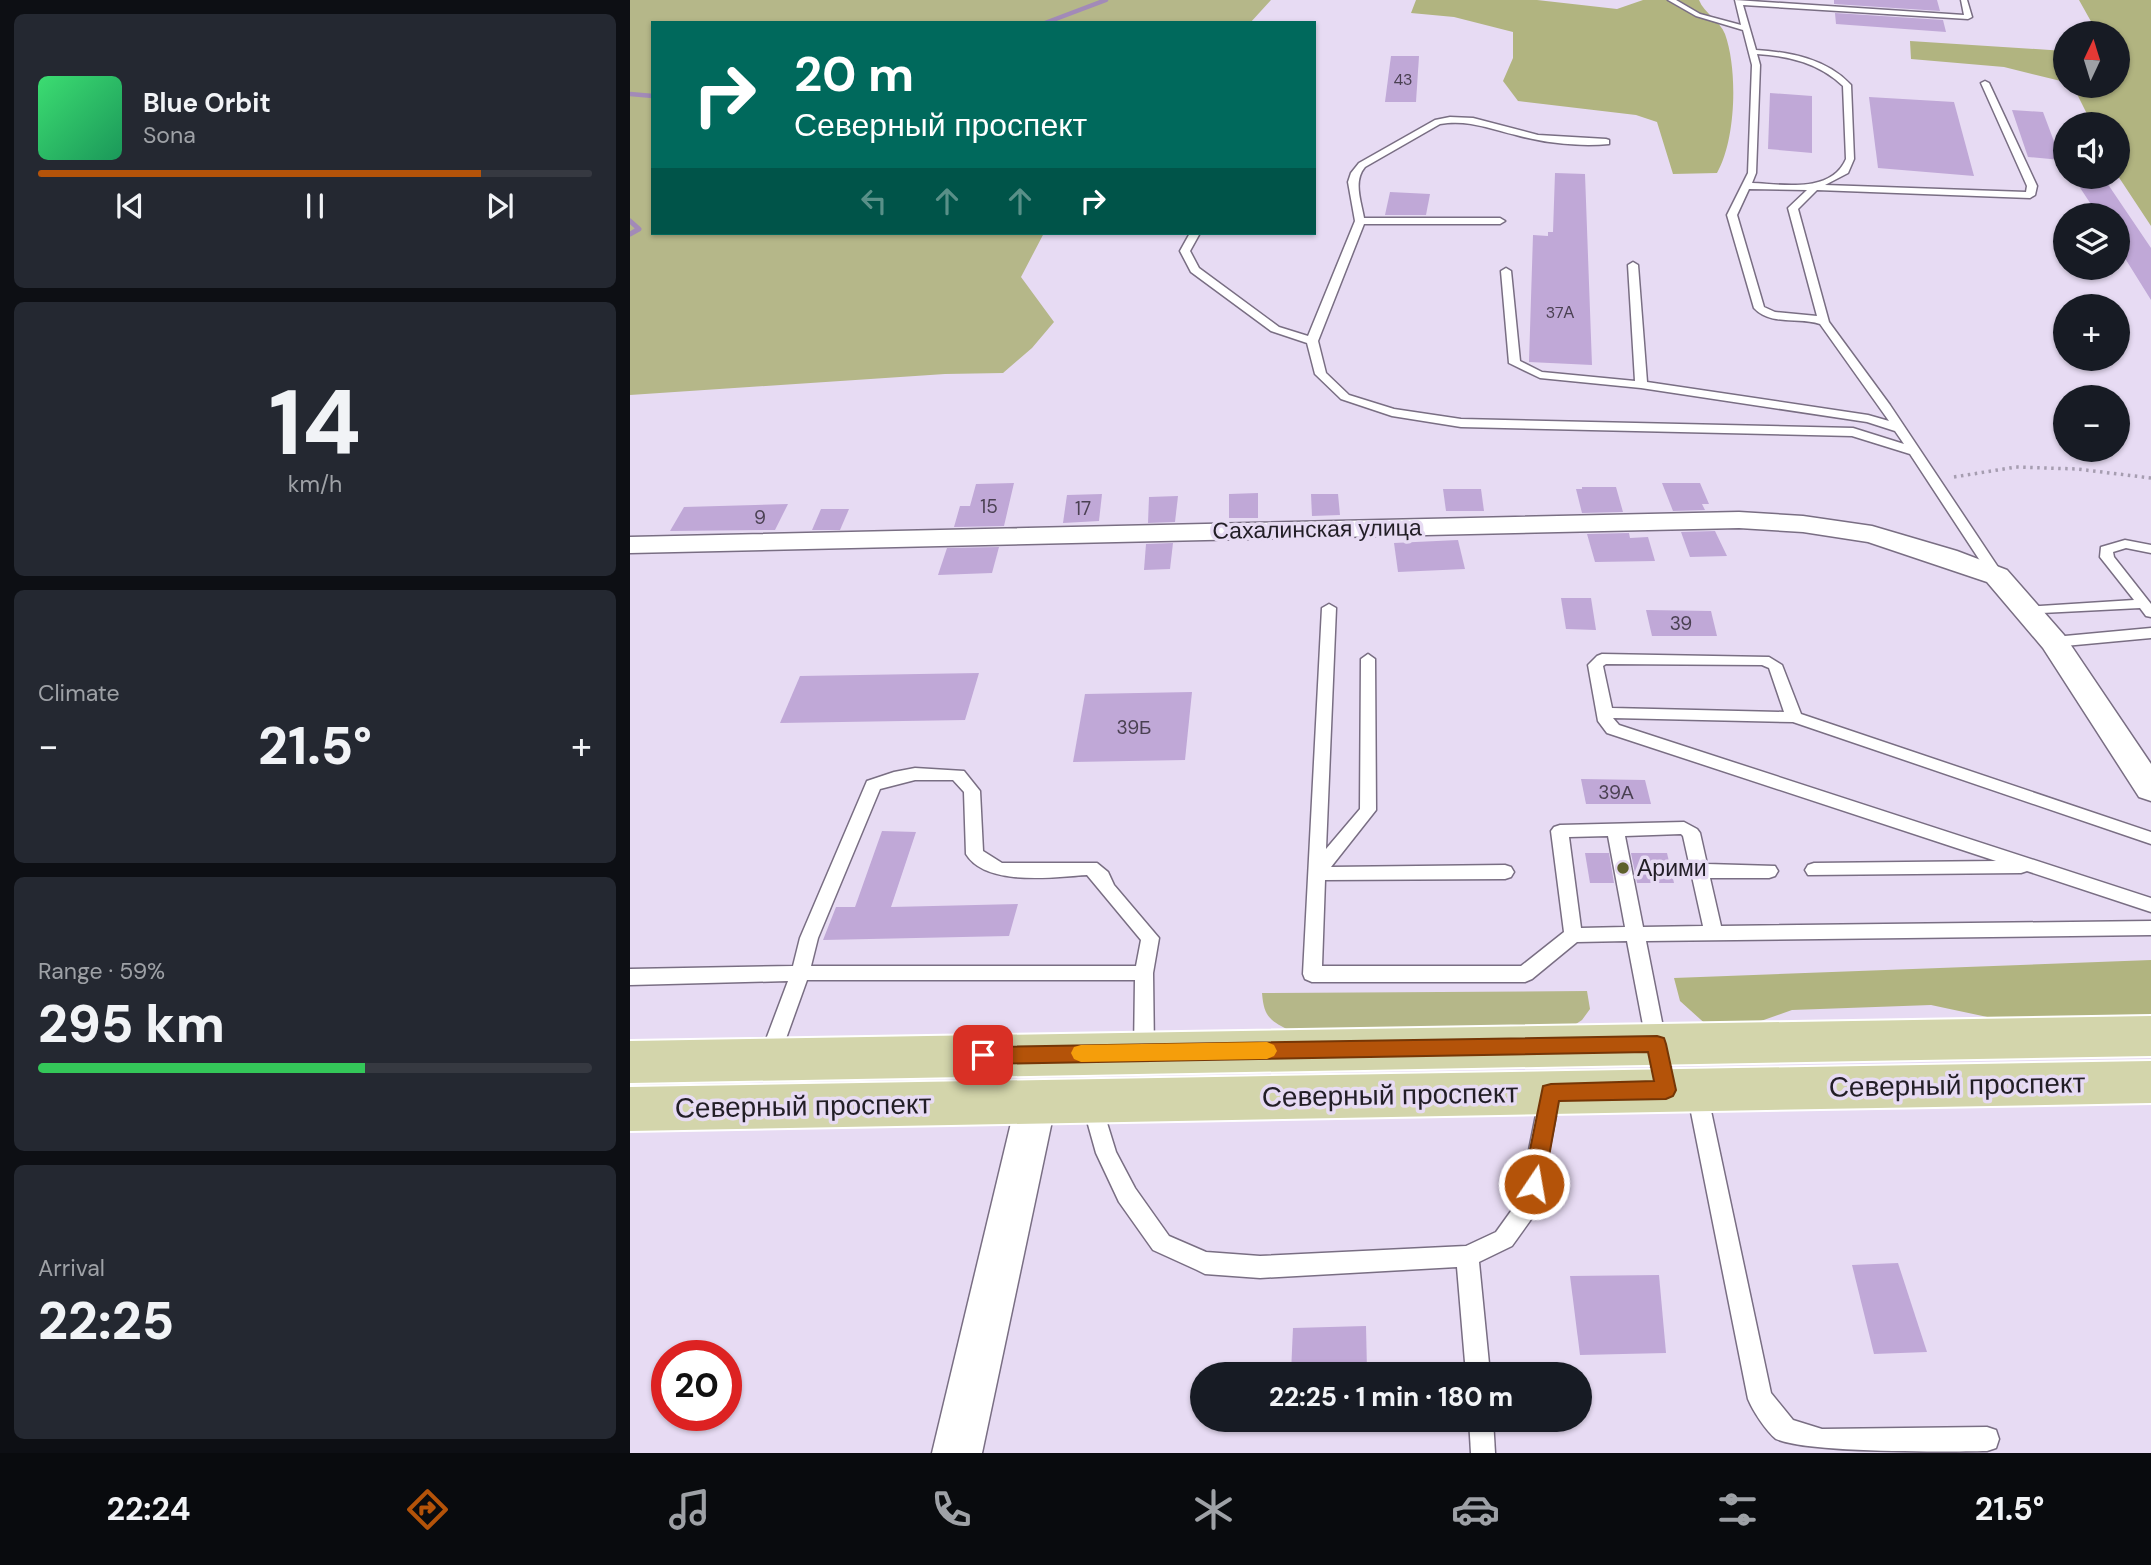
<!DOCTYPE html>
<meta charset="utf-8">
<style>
:root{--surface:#171b24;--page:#242831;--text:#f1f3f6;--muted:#9ea1a6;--line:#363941;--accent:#b45309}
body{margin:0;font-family:"DM Sans",sans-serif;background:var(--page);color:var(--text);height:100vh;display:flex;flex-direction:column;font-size:26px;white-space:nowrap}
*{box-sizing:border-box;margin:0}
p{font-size:23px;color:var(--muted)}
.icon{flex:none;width:38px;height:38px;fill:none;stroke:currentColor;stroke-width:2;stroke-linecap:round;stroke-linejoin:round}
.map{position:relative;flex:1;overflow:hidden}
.sheet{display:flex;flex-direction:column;gap:14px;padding:14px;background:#0d0f14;width:630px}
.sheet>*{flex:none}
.hud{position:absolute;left:21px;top:21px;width:665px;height:214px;border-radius:0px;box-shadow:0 2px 5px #0004;background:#00695c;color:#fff;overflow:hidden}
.needle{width:46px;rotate:4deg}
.buttons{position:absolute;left:1423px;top:21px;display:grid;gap:14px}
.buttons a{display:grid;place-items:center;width:77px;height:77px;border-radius:50%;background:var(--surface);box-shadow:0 2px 5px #0004;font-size:35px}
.speed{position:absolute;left:21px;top:1340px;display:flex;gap:14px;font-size:35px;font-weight:700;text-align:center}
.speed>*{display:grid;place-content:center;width:91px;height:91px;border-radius:50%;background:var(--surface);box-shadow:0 2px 5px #0004;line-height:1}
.speed .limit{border:10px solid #d22;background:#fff;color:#111}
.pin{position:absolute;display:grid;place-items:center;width:60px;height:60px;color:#fff;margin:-30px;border-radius:14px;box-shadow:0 4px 10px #0006}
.me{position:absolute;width:77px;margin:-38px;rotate:12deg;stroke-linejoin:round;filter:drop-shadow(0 0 5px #0008)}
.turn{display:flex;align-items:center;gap:24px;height:147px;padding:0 28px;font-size:32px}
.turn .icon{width:91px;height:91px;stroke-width:2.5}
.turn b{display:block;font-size:49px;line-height:60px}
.lanes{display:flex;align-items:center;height:66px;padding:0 28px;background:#0003;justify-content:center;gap:35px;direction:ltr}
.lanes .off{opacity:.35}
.big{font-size:52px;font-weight:800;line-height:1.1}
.sheet .widget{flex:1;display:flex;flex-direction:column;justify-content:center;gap:10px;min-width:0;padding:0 24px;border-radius:10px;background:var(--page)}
.sheet .dial{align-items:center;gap:0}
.dial b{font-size:91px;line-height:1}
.song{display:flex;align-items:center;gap:21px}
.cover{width:84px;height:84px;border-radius:10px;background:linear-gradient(135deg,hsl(140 70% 55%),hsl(150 70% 35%))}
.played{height:7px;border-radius:4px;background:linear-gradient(90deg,var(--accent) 80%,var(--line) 80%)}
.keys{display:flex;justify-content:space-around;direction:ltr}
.heat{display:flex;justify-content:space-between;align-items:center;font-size:38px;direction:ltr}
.charge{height:10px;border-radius:5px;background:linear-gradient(90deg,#34c759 59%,var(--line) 0)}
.trip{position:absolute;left:560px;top:1362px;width:402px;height:70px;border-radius:35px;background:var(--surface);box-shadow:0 2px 5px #0004;font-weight:800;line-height:70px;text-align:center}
.tab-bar{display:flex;height:112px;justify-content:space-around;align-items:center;background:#090b0e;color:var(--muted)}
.tab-bar .icon{width:49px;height:49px}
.tab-bar .on{color:var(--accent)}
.tab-bar b{font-size:32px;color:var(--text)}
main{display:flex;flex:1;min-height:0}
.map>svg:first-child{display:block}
.green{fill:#b5b789}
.forest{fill:#b1b480}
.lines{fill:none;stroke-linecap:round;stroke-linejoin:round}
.stream-far1{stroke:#a28ab8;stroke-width:4.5}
.stream{stroke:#a28ab8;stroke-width:5}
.building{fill:#c0a8d7}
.service-casing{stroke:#796e83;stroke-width:3}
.minor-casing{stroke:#796e83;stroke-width:3}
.primary-casing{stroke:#fff;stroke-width:4}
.path{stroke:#a69db0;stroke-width:3.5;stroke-dasharray:2.5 4.5;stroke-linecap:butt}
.service{fill:#fff;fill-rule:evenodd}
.minor{fill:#fff;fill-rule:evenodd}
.primary{fill:#d3d5ab;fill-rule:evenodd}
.route{fill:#b45309;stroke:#753606;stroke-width:2}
.slow{fill:#f59e0b}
.poi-dot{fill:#5e602d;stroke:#e7dbf3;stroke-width:2.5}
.labels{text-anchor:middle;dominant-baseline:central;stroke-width:7;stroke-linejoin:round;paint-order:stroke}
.far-number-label{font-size:16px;fill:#4a4052}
.number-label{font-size:19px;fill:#4a4052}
.street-label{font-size:23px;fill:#221e26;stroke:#e7dbf3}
.poi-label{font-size:23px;fill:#221e26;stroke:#e7dbf3;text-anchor:start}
.near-street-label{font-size:28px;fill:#221e26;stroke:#e7dbf3}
</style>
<main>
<section class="sheet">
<div class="widget">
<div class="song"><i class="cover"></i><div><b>Blue Orbit</b><p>Sona</p></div></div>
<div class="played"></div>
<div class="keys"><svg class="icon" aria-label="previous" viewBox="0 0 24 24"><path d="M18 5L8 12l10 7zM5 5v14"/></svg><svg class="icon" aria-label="pause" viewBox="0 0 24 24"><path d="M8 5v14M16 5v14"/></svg><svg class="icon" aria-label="next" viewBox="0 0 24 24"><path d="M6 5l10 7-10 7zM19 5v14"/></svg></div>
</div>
<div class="widget dial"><b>14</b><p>km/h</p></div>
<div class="widget"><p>Climate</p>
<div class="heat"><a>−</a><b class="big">21.5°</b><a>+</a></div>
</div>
<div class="widget"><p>Range · 59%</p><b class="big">295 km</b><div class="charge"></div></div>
<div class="widget"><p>Arrival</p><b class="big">22:25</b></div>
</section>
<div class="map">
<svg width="1521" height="1453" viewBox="0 0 1521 1453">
<rect width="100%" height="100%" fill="#e7dbf3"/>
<g class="green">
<path d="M0 0H641L620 23H23V233H414L391 277 424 322 402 348 373 373 315 374 0 395Z"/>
<path d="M957 991 960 1009 952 1020 940 1028 662 1032C640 1020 634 1018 632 993Z"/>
</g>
<g class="forest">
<path d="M786 0H907L987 9 1013 0H1069C1074 13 1090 21 1095 34 1108 70 1106 140 1087 173L1043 174 1027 122 1006 115 888 101 873 81 883 58V32L824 17 781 13Z"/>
<path d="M1449 0H1521V226L1488 176V124H1462L1443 86H1488V33H1462L1463 25Z"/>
<path d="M1280 41 1435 51V82L1374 67 1281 59Z"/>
<path d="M1521 960V1015L1362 1018 1301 1005 1162 1010 1114 1027 1080 1028 1050 1001 1044 978Z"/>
</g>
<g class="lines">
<g class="stream-far1">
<path d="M415 23 476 0"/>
<path d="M0 94 23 96"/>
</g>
<path class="stream" d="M0 221 9 229 0 234"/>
</g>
<g class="building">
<path d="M1204 0H1307L1310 11 1204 4Z"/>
<path d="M1205 13 1313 20 1316 32 1206 24Z"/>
<path d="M761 56H789L786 102H755Z"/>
<path d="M1140 93 1182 96V153L1138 149Z"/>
<path d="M1239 97 1324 102 1344 176 1248 168Z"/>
<path d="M1382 110 1413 112 1431 160 1398 157Z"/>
<path d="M925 173 955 174 962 365 899 362 903 235 918 236V232H923Z"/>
<path d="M1443 177H1473L1521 248V300L1488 247V215H1468Z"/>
<path d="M760 192 800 194 796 215H755Z"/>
<path d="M384 483 374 526 324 527 330 506H340L346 484Z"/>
<path d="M1032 483H1070L1079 504H1072L1075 510 1043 511Z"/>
<path d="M952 487H986L993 512 952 513 946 489H952Z"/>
<path d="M813 489H851L854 511H816Z"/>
<path d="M628 493V518H599V494Z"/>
<path d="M472 494 469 521 433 523 437 495Z"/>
<path d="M681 494H708L710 515 682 516Z"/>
<path d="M548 496 545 522 518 523 519 497Z"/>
<path d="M158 504 145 530 40 531 54 507Z"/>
<path d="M191 509H219L210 530H182Z"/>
<path d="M1085 531 1097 556 1060 557 1051 532Z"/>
<path d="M999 533 1000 538 1018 537 1025 561 965 562 957 534Z"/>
<path d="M828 540 835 569 768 572 764 543Z"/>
<path d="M543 543 540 569 514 570 516 544Z"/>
<path d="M369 547 362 573 308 575 317 548Z"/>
<path d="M931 598H961L966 630 936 629Z"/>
<path d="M1016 610 1081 611 1087 636H1022Z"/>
<path d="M349 673 335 720 150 723 170 676Z"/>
<path d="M562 692 555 760 443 762 455 694Z"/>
<path d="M951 779 1015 780 1021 804H956Z"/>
<path d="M252 831 286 832 261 907 388 904 379 936 193 940 206 907H225Z"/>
<path d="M955 853H979L984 883H960Z"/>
<path d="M1001 853H1037L1044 883H1007Z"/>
<path d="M1268 1263 1297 1352 1244 1354 1222 1265Z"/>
<path d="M1029 1275 1036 1353 950 1355 940 1276Z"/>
<path d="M736 1326 737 1371 661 1373 663 1328Z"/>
</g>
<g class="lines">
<g class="service-casing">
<g id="service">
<path d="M1038 0H1046L1070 14 1111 25 1105 0 1334 15 1331 0H1337L1342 17 1338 19 1113 5 1126 50C1160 52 1197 59 1221 85L1224 159 1218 173 1195 185 1396 192 1397 186 1351 83 1355 81 1359 83 1407 186 1405 195 1400 198 1187 190 1168 209 1199 322 1260 405 1374 576 1372 579H1362L1280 454 1222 436 831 427 762 416 711 399 685 374 677 343 641 331 561 272 550 251 560 233H570L560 251 569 268 649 327 678 336 725 221 718 182 721 173 729 163 805 120 820 117 843 118 908 135 976 139 979 140V144C950 147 914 143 886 135 860 129 838 119 810 124L735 167C723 181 731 201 734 218H870L875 221 870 224H734L688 341 696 373 719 395 764 409 831 419 1223 428 1274 444 1265 431 1237 422 1011 388 910 378 879 363 871 271 876 268 881 271 890 361 912 372 1005 381 998 265 1003 262 1008 265 1017 382 1238 415 1259 421 1190 324C1168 317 1141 326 1124 308L1097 215 1118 173 1122 65 1113 30 1066 16ZM1127 54C1159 56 1189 63 1213 86L1216 159C1201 194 1152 184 1122 183L1126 173 1130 65ZM1119 189 1177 190 1158 208 1187 316 1145 312 1134 307 1107 215Z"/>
<path d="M1495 540 1521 545V553L1496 548 1483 552 1484 557 1521 604V617L1516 616 1510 608 1390 614 1388 611 1390 608 1395 607 1504 600 1470 557 1471 547Z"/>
<path d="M699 604 706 608 696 849 730 809 731 659 738 654 745 659 746 810 701 867 875 865 881 867 884 872 881 877 875 879 695 880 692 966H891L934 932 921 831 924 827 930 825 1054 822 1067 829 1070 833 1077 864 1145 866 1148 871 1145 876 1139 878H1080L1091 926 1521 921V935L1016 941 1045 1088 1042 1094 1035 1097 1028 1094 1025 1088 997 941 947 942 902 979 895 982H682L675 979 673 974 692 608ZM1051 834 1053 836 1073 926 1013 927 995 836ZM978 836 995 927 951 928 939 837Z"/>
<path d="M1521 628V638L1424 647 1417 642 1424 637Z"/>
<path d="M972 654 1139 657 1152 665 1171 714 1521 832V844L1163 722 983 718 989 725 1521 898V912L1397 871 1391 873 1178 875 1175 870 1178 865 1184 863 1366 861 977 733 968 721 958 665 967 656ZM976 664 1132 665 1139 668 1154 712 982 708 973 666Z"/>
<path d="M285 768 334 771 350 791 353 851 372 863H467L478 872 484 885 529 938 523 973 524 1052 521 1058 514 1060 507 1058 504 1052 505 980H177L149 1058 146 1064 139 1066 132 1064 129 1058 158 981 0 985V969L163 966 170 938 237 781 264 772ZM285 780H323L334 792 336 854C356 887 425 877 457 875L511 940 506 966H181L188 938 250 789Z"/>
<path d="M1067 1083 1074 1086 1077 1092 1141 1393 1163 1420 1192 1429 1357 1427 1366 1430 1369 1439 1366 1448 1357 1451C1313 1452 1178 1453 1146 1439 1136 1431 1123 1411 1118 1399L1057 1092 1060 1086Z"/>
<path d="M920 1086 927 1089 930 1095 907 1211 882 1246 849 1262 860 1374H836L827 1267 630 1278 575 1274 567 1270 523 1250 489 1202 466 1153 452 1103 455 1097 462 1094 469 1097 486 1152 505 1188 539 1236 576 1252 630 1256 836 1246 866 1232 889 1200 910 1095 913 1089Z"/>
<path d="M839 1419H863L865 1453H841Z"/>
</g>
</g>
<g class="minor-casing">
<g id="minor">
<path d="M1109 512 1173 516 1242 526 1327 551 1377 570 1434 635 1521 764V801L1509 797 1413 648 1357 582 1238 542 1173 532 1109 528 0 553V537Z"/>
<path d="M406 1084 420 1090 426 1102 352 1453H302L386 1102 392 1090Z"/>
</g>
</g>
<g class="primary-casing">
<g id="primary">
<path d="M1521 1016V1056L0 1083V1041Z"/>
<path d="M1521 1061V1103L0 1131V1087Z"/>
</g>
</g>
<path class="path" d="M1324 477 1386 467 1447 469 1521 478"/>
<use href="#service" class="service"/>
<use href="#minor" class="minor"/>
<use href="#primary" class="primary"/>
</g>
<path class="route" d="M1027 1036 1034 1038 1036 1044 1046 1090 1043 1096 1036 1099 929 1101 914 1184 911 1191 904 1194 896 1191 893 1184 913 1086 921 1084 1024 1081 1018 1052 353 1064 346 1061 343 1055 346 1049 353 1047Z"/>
<path class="slow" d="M637 1042 644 1045 647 1051 644 1056 637 1059 451 1062 444 1059 441 1053 444 1047 451 1045Z"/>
<circle class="poi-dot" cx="993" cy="868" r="7"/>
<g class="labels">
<g class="far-number-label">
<text x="773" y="79">43</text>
<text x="930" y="312">37А</text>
</g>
<g class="number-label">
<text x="359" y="506">15</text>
<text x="453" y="508">17</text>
<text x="130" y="517">9</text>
<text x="1051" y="623">39</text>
<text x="504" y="727">39Б</text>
<text x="986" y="792">39А</text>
</g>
<g class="street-label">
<text transform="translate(687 529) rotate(-1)">Сахалинская улица</text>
</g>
<g class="poi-label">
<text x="1007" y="868">Арими</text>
</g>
<g class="near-street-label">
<text transform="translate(1327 1085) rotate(-1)">Северный проспект</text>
<text transform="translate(760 1095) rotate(-1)">Северный проспект</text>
<text transform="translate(173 1106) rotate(-1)">Северный проспект</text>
</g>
</g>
</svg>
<div class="buttons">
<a><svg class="needle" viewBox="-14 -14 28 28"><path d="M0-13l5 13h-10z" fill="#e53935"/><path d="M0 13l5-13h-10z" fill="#9ea1a6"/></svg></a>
<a><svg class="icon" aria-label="sound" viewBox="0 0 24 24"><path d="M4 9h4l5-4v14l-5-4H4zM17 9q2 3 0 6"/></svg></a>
<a><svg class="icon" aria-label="layers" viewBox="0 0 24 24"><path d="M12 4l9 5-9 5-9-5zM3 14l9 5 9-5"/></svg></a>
<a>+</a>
<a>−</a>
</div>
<div class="speed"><div class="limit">20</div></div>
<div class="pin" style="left:353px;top:1055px;background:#d93025"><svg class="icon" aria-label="arrive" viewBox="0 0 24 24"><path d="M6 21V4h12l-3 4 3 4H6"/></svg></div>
<svg class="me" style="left:904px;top:1184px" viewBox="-20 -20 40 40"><circle r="17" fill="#b45309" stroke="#fff" stroke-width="3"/><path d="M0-11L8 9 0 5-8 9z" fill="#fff"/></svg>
<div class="trip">22:25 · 1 min · 180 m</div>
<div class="hud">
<div class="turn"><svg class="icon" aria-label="right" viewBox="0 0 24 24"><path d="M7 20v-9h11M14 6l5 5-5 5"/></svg><div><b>20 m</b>Северный проспект</div></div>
<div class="lanes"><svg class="icon off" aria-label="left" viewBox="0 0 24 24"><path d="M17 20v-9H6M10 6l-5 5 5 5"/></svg><svg class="icon off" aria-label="ahead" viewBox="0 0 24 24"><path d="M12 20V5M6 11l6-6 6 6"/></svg><svg class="icon off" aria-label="ahead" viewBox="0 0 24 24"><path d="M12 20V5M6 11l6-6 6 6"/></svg><svg class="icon" aria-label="right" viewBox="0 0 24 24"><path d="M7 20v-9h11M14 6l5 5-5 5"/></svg></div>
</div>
</div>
</main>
<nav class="tab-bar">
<b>22:24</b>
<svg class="icon on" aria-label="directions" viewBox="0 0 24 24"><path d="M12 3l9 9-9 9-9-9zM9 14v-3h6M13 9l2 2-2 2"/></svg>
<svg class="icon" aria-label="music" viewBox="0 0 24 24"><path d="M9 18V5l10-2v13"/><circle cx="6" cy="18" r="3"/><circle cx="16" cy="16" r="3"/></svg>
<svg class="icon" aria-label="phone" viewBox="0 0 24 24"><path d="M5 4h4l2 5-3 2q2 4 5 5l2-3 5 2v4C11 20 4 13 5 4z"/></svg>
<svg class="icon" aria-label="climate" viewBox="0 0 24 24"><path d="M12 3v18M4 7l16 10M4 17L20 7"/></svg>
<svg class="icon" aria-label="car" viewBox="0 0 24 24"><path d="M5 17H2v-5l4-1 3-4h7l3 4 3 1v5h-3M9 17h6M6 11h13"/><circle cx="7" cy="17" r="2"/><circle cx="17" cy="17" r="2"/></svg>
<svg class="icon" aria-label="filters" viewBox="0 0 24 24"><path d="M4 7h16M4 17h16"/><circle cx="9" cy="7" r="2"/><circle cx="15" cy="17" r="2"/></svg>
<b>21.5°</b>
</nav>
